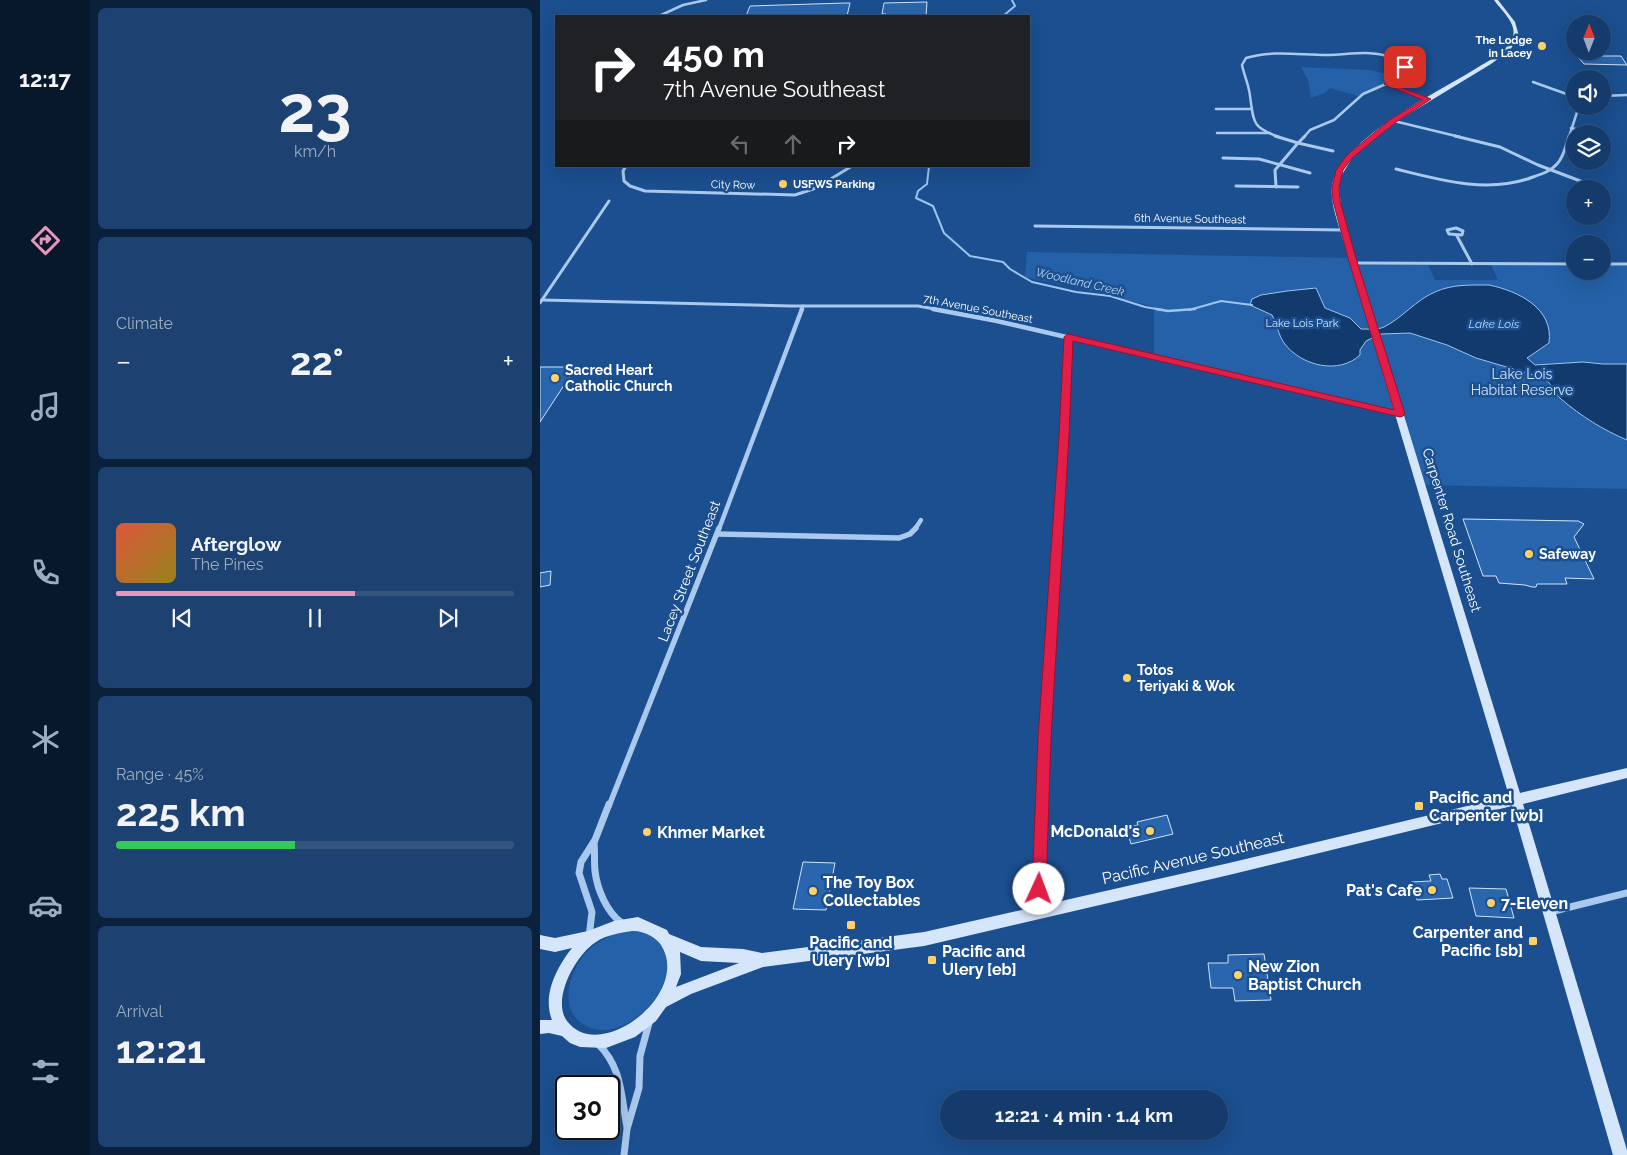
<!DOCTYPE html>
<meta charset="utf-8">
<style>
:root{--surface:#143b6b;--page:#1d4271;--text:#f1f3f6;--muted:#9dadc1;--line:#33557e;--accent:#e797bd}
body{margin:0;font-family:Raleway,sans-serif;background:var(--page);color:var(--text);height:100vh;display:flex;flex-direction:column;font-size:19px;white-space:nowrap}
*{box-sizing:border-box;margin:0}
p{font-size:16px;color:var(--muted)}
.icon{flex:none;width:28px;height:28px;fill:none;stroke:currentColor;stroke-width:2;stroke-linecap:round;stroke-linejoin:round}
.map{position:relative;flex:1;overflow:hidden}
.details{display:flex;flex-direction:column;gap:8px;padding:8px;background:#0b203b;width:450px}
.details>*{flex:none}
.guide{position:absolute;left:15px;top:15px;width:475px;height:152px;border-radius:0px;box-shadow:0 5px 20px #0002,0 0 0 1px var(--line);background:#202124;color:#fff;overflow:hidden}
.needle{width:32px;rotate:1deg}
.controls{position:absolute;left:1026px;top:15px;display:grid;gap:10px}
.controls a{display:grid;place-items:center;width:45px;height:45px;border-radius:50%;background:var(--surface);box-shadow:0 5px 20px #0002,0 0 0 1px var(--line);font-size:25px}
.speed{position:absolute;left:15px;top:1075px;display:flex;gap:10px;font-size:25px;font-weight:700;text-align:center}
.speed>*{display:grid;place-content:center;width:65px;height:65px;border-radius:50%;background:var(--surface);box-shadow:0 5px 20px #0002,0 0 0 1px var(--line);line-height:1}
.speed .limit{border:2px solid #111;border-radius:8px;background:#fff;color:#111}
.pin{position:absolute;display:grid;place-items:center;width:42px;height:42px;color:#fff;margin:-21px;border-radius:10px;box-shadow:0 2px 8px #0006}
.me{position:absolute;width:55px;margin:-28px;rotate:2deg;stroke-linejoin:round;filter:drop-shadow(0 0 4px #0008)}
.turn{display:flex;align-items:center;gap:18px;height:105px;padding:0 25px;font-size:22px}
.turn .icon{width:65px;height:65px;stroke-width:2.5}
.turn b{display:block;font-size:35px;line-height:42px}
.lanes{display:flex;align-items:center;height:48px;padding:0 25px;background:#0003;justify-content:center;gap:25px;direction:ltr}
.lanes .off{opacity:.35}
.big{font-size:38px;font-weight:700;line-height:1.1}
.details .tile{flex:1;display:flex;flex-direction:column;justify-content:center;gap:8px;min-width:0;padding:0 18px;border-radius:8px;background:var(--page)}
.details .dial{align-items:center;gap:0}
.dial b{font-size:65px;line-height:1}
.song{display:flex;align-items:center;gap:15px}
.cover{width:60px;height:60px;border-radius:8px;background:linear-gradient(135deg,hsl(10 70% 55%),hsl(50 70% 35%))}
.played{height:5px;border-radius:2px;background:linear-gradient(90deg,var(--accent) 60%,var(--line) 60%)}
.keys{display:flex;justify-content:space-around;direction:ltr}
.heat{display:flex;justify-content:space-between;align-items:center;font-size:28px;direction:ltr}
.charge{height:8px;border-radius:4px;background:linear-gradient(90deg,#34c759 45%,var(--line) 0)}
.trip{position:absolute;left:400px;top:1090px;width:288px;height:50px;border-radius:25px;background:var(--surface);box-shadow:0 5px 20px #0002,0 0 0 1px var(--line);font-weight:700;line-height:50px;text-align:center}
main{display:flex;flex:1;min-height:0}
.tab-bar{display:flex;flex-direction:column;width:90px;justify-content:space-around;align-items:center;background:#08182b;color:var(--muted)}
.tab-bar .icon{width:35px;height:35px}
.tab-bar .active{color:var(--accent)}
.tab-bar b{font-size:22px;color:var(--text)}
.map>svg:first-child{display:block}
.green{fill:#2461a8}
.water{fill:#123a6d;stroke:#9cc4f0}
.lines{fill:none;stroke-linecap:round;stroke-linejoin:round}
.stream-far1{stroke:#9cc4f0;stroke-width:2}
.stream{stroke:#9cc4f0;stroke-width:2.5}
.building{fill:#2a66ad;stroke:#cfe3fa}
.street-far4{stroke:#a9c9ee;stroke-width:2.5}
.street-far3{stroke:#a9c9ee;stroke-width:3}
.street-far2{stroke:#a9c9ee;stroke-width:4.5}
.street-far1{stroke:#a9c9ee;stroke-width:5.5}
.street{stroke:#a9c9ee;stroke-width:7}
.secondary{fill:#d6e6fa;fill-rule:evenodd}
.route{fill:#e11d48;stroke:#92132f}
.poi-dot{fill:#ffd166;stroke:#1b4f8f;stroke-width:2}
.labels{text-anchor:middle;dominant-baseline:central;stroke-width:5;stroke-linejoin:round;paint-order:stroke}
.far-poi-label{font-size:11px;font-weight:bold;fill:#fff;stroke:#1b4f8f;text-anchor:end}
.far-street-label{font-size:11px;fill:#fff;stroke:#1b4f8f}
.far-park-label{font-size:11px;fill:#cfe3fa;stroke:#1b4f8f}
.far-water-label{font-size:12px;font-style:italic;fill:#b5d3f5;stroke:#1b4f8f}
.poi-label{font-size:14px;font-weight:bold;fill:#fff;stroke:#1b4f8f;text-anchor:start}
.park-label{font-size:14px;fill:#cfe3fa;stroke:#1b4f8f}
.street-label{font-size:14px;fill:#fff;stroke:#1b4f8f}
.near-poi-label{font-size:16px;font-weight:bold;fill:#fff;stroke:#1b4f8f;text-anchor:start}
.near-street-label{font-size:16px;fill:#fff;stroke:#1b4f8f}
</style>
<main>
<nav class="tab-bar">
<b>12:17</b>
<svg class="icon active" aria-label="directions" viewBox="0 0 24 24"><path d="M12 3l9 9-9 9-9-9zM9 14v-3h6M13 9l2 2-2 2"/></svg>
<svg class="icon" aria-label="music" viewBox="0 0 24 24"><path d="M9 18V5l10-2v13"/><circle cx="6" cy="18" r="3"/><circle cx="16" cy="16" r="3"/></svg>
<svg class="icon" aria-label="phone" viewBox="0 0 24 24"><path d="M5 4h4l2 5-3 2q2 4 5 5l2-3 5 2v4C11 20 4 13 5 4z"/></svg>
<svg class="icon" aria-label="climate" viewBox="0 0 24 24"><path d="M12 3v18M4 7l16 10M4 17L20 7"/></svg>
<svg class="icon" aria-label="car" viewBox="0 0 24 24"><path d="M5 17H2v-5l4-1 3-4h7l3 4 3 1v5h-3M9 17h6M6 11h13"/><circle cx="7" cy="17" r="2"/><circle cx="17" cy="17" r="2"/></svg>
<svg class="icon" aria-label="filters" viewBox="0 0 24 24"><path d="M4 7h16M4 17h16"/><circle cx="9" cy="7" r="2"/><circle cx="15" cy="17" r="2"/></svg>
</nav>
<section class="details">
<div class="tile dial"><b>23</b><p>km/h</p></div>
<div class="tile"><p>Climate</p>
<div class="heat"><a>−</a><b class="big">22°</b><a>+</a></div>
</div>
<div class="tile">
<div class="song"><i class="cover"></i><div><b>Afterglow</b><p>The Pines</p></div></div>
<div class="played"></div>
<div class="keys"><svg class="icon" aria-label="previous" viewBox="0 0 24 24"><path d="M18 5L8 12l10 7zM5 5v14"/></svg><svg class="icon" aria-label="pause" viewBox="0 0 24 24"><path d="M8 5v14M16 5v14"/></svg><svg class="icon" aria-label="next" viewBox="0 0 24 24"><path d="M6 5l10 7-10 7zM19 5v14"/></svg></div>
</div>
<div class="tile"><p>Range · 45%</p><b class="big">225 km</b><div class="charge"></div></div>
<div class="tile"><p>Arrival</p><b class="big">12:21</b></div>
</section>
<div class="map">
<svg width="1087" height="1155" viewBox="0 0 1087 1155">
<rect width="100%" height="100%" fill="#1b4f8f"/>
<g class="green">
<path d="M761 67 829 70 861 77 818 96 790 88 785 93 771 98 768 80Z"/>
<path d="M487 252 812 258 817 265H888L895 280H958L951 265 1035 266V271H1062L1063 266H1087V489L881 485 860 414 614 357V307L543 289 485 277Z"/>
<path d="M95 930C169 947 101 1045 51 1028 15 1015 28 969 50 949 63 937 78 932 95 930Z"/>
</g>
<path class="water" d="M949 285C978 291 1014 308 1009 343L987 358 995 365 1043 362 1063 364H1087V440C1063 430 1041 416 1021 399 1014 393 1013 385 1004 378L936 358 907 345 870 333 841 334 826 341 820 350V355C799 375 761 366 744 343 738 334 737 324 732 315L710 305 712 299 721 295 747 291 776 288 785 308 810 318 821 329C827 329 838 330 844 327 862 318 876 300 895 292 912 284 932 285 949 285Z"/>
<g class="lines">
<g class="stream-far1">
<path d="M463 16 475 6 472 0"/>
<path d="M389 166 387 184 378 191 376 198 393 206 404 233 430 256 463 262 470 269 492 282 536 292 570 296 605 307 623 310"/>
<path d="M649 310 681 301 712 305"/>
</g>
<path class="stream" d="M616 309 628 311 655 309"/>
</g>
<g class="building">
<path d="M387 2 386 16H345L346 14H342L344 3Z"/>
<path d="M305 3H310L307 16H206L210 6Z"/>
<path d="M1037 56H1081L1087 65 1044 64Z"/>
<path d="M0 367H36L0 422Z"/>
<path d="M923 519 1038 521 1044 524 1034 537 1054 579 1025 578 1027 584H997L996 587H992L985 585 959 583 956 576H943Z"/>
<path d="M11 571 10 585 0 587V573Z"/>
<path d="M627 815 633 834 591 844 586 827 598 825 597 822Z"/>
<path d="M263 862 295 863 286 910 253 909Z"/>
<path d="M900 874 902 879H907L913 898 877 900 871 882 891 881 889 875Z"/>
<path d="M929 888 966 889 974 918 936 916Z"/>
<path d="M724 954 731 1000 695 1001 693 988H671L668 963H688V955Z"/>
</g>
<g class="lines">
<g class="street-far4">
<path d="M119 16 143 5 166 0"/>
<path d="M993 82 1035 97"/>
<path d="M847 84 888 99"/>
<path d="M1062 96 1087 95"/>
<path d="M676 109H711"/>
<path d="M854 121 920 137"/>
<path d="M1031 128 1059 134"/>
<path d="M677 133H730"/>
<path d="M1062 135H1066"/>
<path d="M739 137C711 127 714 122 710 96 709 85 704 75 702 65L706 58C733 50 759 55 787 55 808 55 832 49 853 58 859 61 862 65 866 71L862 77 823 94 794 120 770 130 764 137"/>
<path d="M1029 137 1039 106"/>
</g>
<g class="street-far3">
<path d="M735 136 758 143"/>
<path d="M915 136 960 147 998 165 1043 182"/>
<path d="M758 143 793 151"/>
<path d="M758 143 765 136"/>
<path d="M683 158 719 159 770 173"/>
<path d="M86 166 83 171 84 181 90 186 105 191 255 195 276 188 312 166"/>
<path d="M856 169C900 180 949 194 993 177 1002 174 1011 171 1017 164 1024 157 1026 145 1029 136"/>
<path d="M696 186 758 187"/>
<path d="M736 187 735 170 758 143"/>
<path d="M495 226 804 230"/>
<path d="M916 228 923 231 922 235 909 234 907 230Z"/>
<path d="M917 236 932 264"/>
<path d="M814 263 1035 264"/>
<path d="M1062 264H1087"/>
<path d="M2 300 251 306H378L400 310"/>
<path d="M0 303 69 201"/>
<path d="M261 310 263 306"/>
</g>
<g class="street-far2">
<path d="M393 309 457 321 860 414"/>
<path d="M179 529 262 309"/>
<path d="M375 529 381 520"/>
<path d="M518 529 528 337"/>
</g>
<g class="street-far1">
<path d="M177 534 359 538 370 534 376 528"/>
<path d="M69 806 179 528"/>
<path d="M502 806 518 528"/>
</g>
<g class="street">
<path d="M54 843C55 852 54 862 55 871 57 889 67 913 82 923"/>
<path d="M498 912 502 804"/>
<path d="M1010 912 1087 893"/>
<path d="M49 937 52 912 39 873 41 862 55 840 69 804"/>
<path d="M58 1044C82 1067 81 1096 87 1127"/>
<path d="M84 1155 87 1129 99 1088 100 1056 109 1023"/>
</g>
<path class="secondary" d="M954 0H958L975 22 979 36 970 50 951 64 862 118 834 138 812 158 800 178 799 187 801 207 807 230 980 793 1087 768V778L983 804 1087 1150V1155H1073L972 806 689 875 384 946 223 967 151 994 126 1007 116 1021 95 1037 66 1048 40 1047 30 1043 22 1036 9 1033 0 1034V1020H12C2 995 17 967 32 948L15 952 0 949V935L15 938 48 931 74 921 98 917 127 930 129 934 161 947 203 949 222 953 384 932 689 863 969 796 800 230C795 214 788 193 794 178 813 132 899 92 940 66 951 60 970 49 973 36 977 23 960 9 954 0ZM92 931C102 930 116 937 121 945 152 993 60 1065 27 1021 11 1000 36 954 56 942 66 935 80 933 92 931ZM140 952 161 961 199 963 136 987 141 974Z"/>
</g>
<path class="route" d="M863 66 868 67V74L864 78 852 84 891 99 856 122 812 158 803 170 799 188 800 201 816 258 865 414 863 416 860 417 533 341 529 436 511 738 506 889 504 894 499 896 494 894 492 889 498 738 519 436 524 337 528 334 854 410 808 258 793 201 792 188 796 170 807 155 851 119 883 100 844 84 860 76Z"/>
<g class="poi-dot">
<circle cx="1002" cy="46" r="5"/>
<circle cx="243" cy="184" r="5"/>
<circle cx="15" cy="378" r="5"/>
<circle cx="989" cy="554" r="5"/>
<circle cx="587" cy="678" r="5"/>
<rect x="874" y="801" width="10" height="10" rx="2.5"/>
<circle cx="610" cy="831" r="5"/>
<circle cx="107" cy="832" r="5"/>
<circle cx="892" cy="890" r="5"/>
<circle cx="273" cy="891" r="5"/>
<circle cx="951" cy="903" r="5"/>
<rect x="306" y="920" width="10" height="10" rx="2.5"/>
<rect x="988" y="936" width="10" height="10" rx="2.5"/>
<rect x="387" y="955" width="10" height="10" rx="2.5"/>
<circle cx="698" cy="975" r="5"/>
</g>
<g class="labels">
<g class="far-poi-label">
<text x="992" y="40">The Lodge<tspan x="992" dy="13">in Lacey</tspan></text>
<text x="253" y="184" text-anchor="start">USFWS Parking</text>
</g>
<g class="far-street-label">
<text transform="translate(193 185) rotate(1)">City Row</text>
<text transform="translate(650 219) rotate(1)">6th Avenue Southeast</text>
<text transform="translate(438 309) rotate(11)">7th Avenue Southeast</text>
</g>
<g class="far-park-label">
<text x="762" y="323">Lake Lois Park</text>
</g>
<g class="far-water-label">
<text transform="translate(540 282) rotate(13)">Woodland Creek</text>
<text x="954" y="324">Lake Lois</text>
</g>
<g class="poi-label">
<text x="25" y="370">Sacred Heart<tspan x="25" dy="16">Catholic Church</tspan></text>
<text x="999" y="554">Safeway</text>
<text x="597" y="670">Totos<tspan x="597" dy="16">Teriyaki &amp; Wok</tspan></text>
</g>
<g class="park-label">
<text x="982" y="374">Lake Lois<tspan x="982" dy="16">Habitat Reserve</tspan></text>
</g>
<g class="street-label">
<text transform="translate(912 530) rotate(73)">Carpenter Road Southeast</text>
<text transform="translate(149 571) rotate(-69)">Lacey Street Southeast</text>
</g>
<g class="near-poi-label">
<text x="889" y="797">Pacific and<tspan x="889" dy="18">Carpenter [wb]</tspan></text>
<text x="600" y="831" text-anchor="end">McDonald's</text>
<text x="117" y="832">Khmer Market</text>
<text x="283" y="882">The Toy Box<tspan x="283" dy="18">Collectables</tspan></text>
<text x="882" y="890" text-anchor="end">Pat's Cafe</text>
<text x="961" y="903">7-Eleven</text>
<text x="983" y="932" text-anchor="end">Carpenter and<tspan x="983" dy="18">Pacific [sb]</tspan></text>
<text x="311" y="942" text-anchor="middle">Pacific and<tspan x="311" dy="18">Ulery [wb]</tspan></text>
<text x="402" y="951">Pacific and<tspan x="402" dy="18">Ulery [eb]</tspan></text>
<text x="708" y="966">New Zion<tspan x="708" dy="18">Baptist Church</tspan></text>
</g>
<g class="near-street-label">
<text transform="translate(653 858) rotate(-13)">Pacific Avenue Southeast</text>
</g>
</g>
</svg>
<div class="controls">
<a><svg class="needle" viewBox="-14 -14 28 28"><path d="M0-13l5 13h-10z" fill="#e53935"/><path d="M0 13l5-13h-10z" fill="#9dadc1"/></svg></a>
<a><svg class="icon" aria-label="sound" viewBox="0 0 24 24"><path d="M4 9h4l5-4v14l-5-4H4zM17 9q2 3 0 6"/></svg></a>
<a><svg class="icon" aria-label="layers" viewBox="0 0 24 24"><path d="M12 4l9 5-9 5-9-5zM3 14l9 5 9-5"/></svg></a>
<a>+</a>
<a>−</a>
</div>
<div class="speed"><div class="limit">30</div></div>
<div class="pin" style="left:865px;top:67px;background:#d93025"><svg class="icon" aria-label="arrive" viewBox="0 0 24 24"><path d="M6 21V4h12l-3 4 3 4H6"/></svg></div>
<svg class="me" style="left:499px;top:889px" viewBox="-20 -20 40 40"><circle r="19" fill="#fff"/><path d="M0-13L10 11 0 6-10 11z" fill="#e11d48"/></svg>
<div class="trip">12:21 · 4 min · 1.4 km</div>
<div class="guide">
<div class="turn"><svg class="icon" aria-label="right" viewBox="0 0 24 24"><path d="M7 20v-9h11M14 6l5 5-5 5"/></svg><div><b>450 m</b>7th Avenue Southeast</div></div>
<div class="lanes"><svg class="icon off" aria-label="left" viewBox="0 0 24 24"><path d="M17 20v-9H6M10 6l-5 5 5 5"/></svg><svg class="icon off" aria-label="ahead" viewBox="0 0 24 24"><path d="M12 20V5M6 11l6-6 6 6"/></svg><svg class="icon" aria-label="right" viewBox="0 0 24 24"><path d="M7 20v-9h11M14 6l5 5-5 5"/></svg></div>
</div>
</div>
</main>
